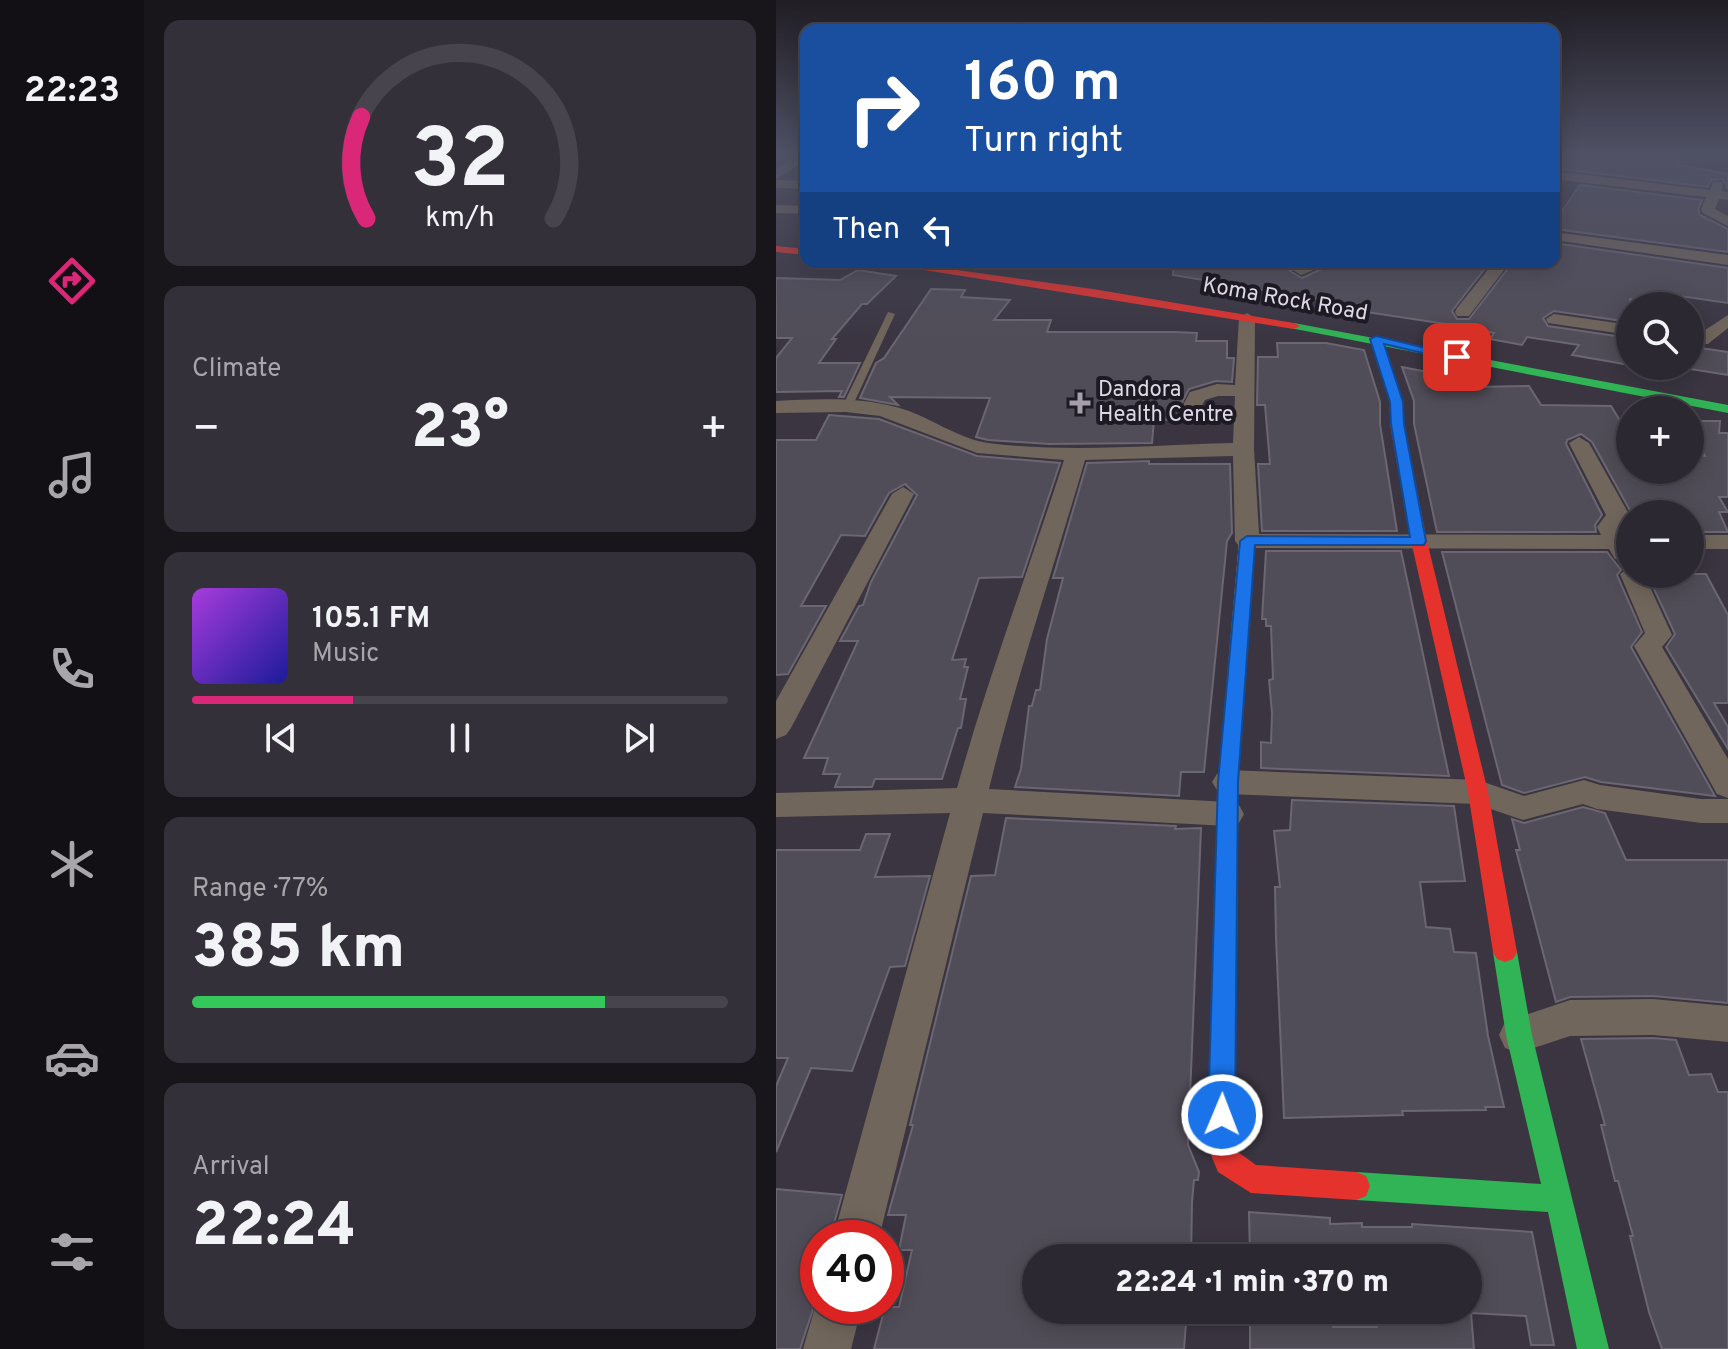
<!DOCTYPE html>
<meta charset="utf-8">
<style>
:root{--surface:#2c2831;--page:#343039;--text:#f1f3f6;--muted:#a6a6ab;--line:#48444d;--accent:#db2777}
body{margin:0;font-family:Overpass,sans-serif;background:var(--page);color:var(--text);height:100vh;display:flex;flex-direction:column;font-size:30px;white-space:nowrap}
*{box-sizing:border-box;margin:0}
p{font-size:26px;color:var(--muted)}
.icon{flex:none;width:44px;height:44px;fill:none;stroke:currentColor;stroke-width:2;stroke-linecap:round;stroke-linejoin:round}
.map{position:relative;flex:1;overflow:hidden}
.side{display:flex;flex-direction:column;gap:20px;padding:20px;background:#18161b;width:632px}
.side>*{flex:none}
.top-card{position:absolute;left:24px;top:24px;width:760px;height:244px;border-radius:16px;box-shadow:0 4px 20px #0003,0 0 0 2px var(--line);background:#1a4fa0;color:#fff;overflow:hidden}
.buttons{position:absolute;left:840px;top:292px;display:grid;gap:16px}
.buttons a{display:grid;place-items:center;width:88px;height:88px;border-radius:50%;background:var(--surface);box-shadow:0 4px 20px #0003,0 0 0 2px var(--line);font-size:40px}
.speed{position:absolute;left:24px;top:1220px;display:flex;gap:16px;font-size:40px;font-weight:700;text-align:center}
.speed>*{display:grid;place-content:center;width:104px;height:104px;border-radius:50%;background:var(--surface);box-shadow:0 4px 20px #0003,0 0 0 2px var(--line);line-height:1}
.speed .limit{border:12px solid #d22;background:#fff;color:#111}
.pin{position:absolute;display:grid;place-items:center;width:68px;height:68px;color:#fff;margin:-34px;border-radius:16px;box-shadow:0 4px 12px #0006}
.me{position:absolute;width:88px;margin:-44px;rotate:1deg;stroke-linejoin:round;filter:drop-shadow(0 0 6px #0008)}
.turn{display:flex;align-items:center;gap:28px;height:168px;padding:0 32px;font-size:36px}
.turn .icon{width:104px;height:104px;stroke-width:2.5}
.turn b{display:block;font-size:56px;line-height:68px}
.then{display:flex;align-items:center;height:76px;padding:0 32px;background:#0003;gap:16px;font-size:30px}
.big{font-size:60px;font-weight:800;line-height:1.1}
.side .card{flex:1;display:flex;flex-direction:column;justify-content:center;gap:12px;min-width:0;padding:0 28px;border-radius:16px;background:var(--page)}
.side .dial{align-items:center;gap:0}
.dial svg{height:208px;overflow:visible;fill:none;stroke:var(--line);stroke-width:7;stroke-linecap:round;text-anchor:middle}
.dial text{fill:var(--text);stroke:none}
.song{display:flex;align-items:center;gap:24px}
.cover{width:96px;height:96px;border-radius:12px;background:linear-gradient(135deg,hsl(280 70% 55%),hsl(240 70% 35%))}
.played{height:8px;border-radius:4px;background:linear-gradient(90deg,var(--accent) 30%,var(--line) 30%)}
.keys{display:flex;justify-content:space-around;direction:ltr}
.heat{display:flex;justify-content:space-between;align-items:center;font-size:44px;direction:ltr}
.charge{height:12px;border-radius:6px;background:linear-gradient(90deg,#34c759 77%,var(--line) 0)}
.trip{position:absolute;left:246px;top:1244px;width:460px;height:80px;border-radius:40px;background:var(--surface);box-shadow:0 4px 20px #0003,0 0 0 2px var(--line);font-weight:800;line-height:80px;text-align:center}
main{display:flex;flex:1;min-height:0}
.dock{display:flex;flex-direction:column;width:144px;justify-content:space-around;align-items:center;background:#121014;color:var(--muted)}
.dock .icon{width:56px;height:56px}
.dock .on{color:var(--accent)}
.dock b{font-size:36px;color:var(--text)}
.map>svg:first-child{display:block}
.building{fill:#514d58;stroke:#6b6671;stroke-width:2}
.lines{fill:none;stroke-linecap:round;stroke-linejoin:round}
.lane{fill:#71665b;fill-rule:evenodd}
.street{fill:#71665b;fill-rule:evenodd}
.fast{fill:#30b455;fill-rule:evenodd}
.slow{fill:#ff9f0a;fill-rule:evenodd}
.jam{fill:#e5322d;fill-rule:evenodd}
.route{fill:#1a73e8;stroke:#114b97;stroke-width:2}
.poi-dot{fill:#a59fad;stroke:#1e1a24;stroke-width:3}
.labels{text-anchor:middle;dominant-baseline:central;stroke-width:8;stroke-linejoin:round;paint-order:stroke}
.far-street-label{font-size:22px;fill:#ded8e7;stroke:#1e1a24}
.far-poi-label{font-size:22px;fill:#ded8e7;stroke:#1e1a24;text-anchor:start}
</style>
<main>
<nav class="dock">
<b>22:23</b>
<svg class="icon on" aria-label="directions" viewBox="0 0 24 24"><path d="M12 3l9 9-9 9-9-9zM9 14v-3h6M13 9l2 2-2 2"/></svg>
<svg class="icon" aria-label="music" viewBox="0 0 24 24"><path d="M9 18V5l10-2v13"/><circle cx="6" cy="18" r="3"/><circle cx="16" cy="16" r="3"/></svg>
<svg class="icon" aria-label="phone" viewBox="0 0 24 24"><path d="M5 4h4l2 5-3 2q2 4 5 5l2-3 5 2v4C11 20 4 13 5 4z"/></svg>
<svg class="icon" aria-label="climate" viewBox="0 0 24 24"><path d="M12 3v18M4 7l16 10M4 17L20 7"/></svg>
<svg class="icon" aria-label="car" viewBox="0 0 24 24"><path d="M5 17H2v-5l4-1 3-4h7l3 4 3 1v5h-3M9 17h6M6 11h13"/><circle cx="7" cy="17" r="2"/><circle cx="17" cy="17" r="2"/></svg>
<svg class="icon" aria-label="filters" viewBox="0 0 24 24"><path d="M4 7h16M4 17h16"/><circle cx="9" cy="7" r="2"/><circle cx="15" cy="17" r="2"/></svg>
</nav>
<section class="side">
<div class="card dial"><svg viewBox="0 0 100 80">
<path d="M14 69A42 42 0 1 1 86 69"/>
<path d="M14 69A42 42 0 0 1 12 30" stroke="#db2777"/>
<text x="50" y="56" font-size="32" font-weight="700">32</text>
<text x="50" y="72" font-size="11">km/h</text>
</svg></div>
<div class="card"><p>Climate</p>
<div class="heat"><a>−</a><b class="big">23°</b><a>+</a></div>
</div>
<div class="card">
<div class="song"><i class="cover"></i><div><b>105.1 FM</b><p>Music</p></div></div>
<div class="played"></div>
<div class="keys"><svg class="icon" aria-label="previous" viewBox="0 0 24 24"><path d="M18 5L8 12l10 7zM5 5v14"/></svg><svg class="icon" aria-label="pause" viewBox="0 0 24 24"><path d="M8 5v14M16 5v14"/></svg><svg class="icon" aria-label="next" viewBox="0 0 24 24"><path d="M6 5l10 7-10 7zM19 5v14"/></svg></div>
</div>
<div class="card"><p>Range · 77%</p><b class="big">385 km</b><div class="charge"></div></div>
<div class="card"><p>Arrival</p><b class="big">22:24</b></div>
</section>
<div class="map">
<svg width="952" height="1349" viewBox="0 0 952 1349">
<rect width="100%" height="100%" fill="#3a3541"/>
<g class="building">
<path d="M778 152H907L901 165 952 174V189L947 179 935 180 932 187 778 168Z"/>
<path d="M804 185 926 200 922 209 924 215 952 229V252L778 229 782 217Z"/>
<path d="M778 243 952 268V303L904 296 901 306 854 299V322L778 311 767 318 772 326 854 338V365L796 355 803 345 751 337 746 345 714 339 718 333 690 327 544 305 548 300 397 275 398 262H527L514 271 526 278 561 262H714L676 311 681 319H693L737 262H778Z"/>
<path d="M82 270 120 276 91 304H86L56 339H60L43 363H84L68 397H63L66 391 0 392V358L16 338H0V278L64 280Z"/>
<path d="M155 289 189 290 185 297 234 300 218 320H275L271 332H398L421 333 420 341H451V358H458L456 382 440 381 413 389 403 408 418 415 419 419 378 420 376 443 273 444 212 440 200 437 214 398 114 397 122 405 84 398 100 363 108 358Z"/>
<path d="M501 343H550L588 350 604 402V424L621 531H486L482 464H494L489 405H481L482 357H502Z"/>
<path d="M918 347 952 352V375L914 369Z"/>
<path d="M626 367 693 380 695 387 753 386 765 405 835 406 854 437V470H914V455L929 456 914 431V421H944L943 433H952V497H943L952 512H943L952 532H914V514H856L816 442 805 434 791 440 790 444 826 515 819 525 820 532H661L638 424V401Z"/>
<path d="M53 415 103 419 201 456 284 463 246 577 203 578 176 660 190 659 188 667H192L184 699H190L185 728H182L166 779H99L96 787H59L64 774H47L52 758H28L82 641H64L83 606 87 605 95 582 141 495 129 484 113 493 89 536 65 535 25 606H50L12 674 0 675V440H40Z"/>
<path d="M373 461V464H454L456 533 451 541 428 772H405L403 796 239 787 245 769 253 706H256L260 690H264L271 639 287 578H277L311 463Z"/>
<path d="M490 551H625L673 776 485 768V742L495 743 496 713 493 680 497 679 495 626H490V619H486Z"/>
<path d="M666 552H831L845 570 841 575 866 632 855 647 939 796 825 782 809 777 748 793 726 785Z"/>
<path d="M871 574H930L952 615V703H938L952 727V749L890 647 899 634Z"/>
<path d="M516 800 678 806 689 881 644 882 650 927 674 929 678 952 700 953 712 1036 728 1107H709L710 1110 626 1111 627 1115 508 1118 500 938 499 887H504L498 831 514 830Z"/>
<path d="M807 807 829 813 850 860H952V1003L877 996 794 997 780 1002 740 850H744L736 819 748 823Z"/>
<path d="M230 818 400 826 399 829 425 828 412 1145 423 1172 422 1180H418L416 1202 415 1258H260V1310H411L408 1349H98L109 1307H123L136 1250H123L130 1215H112L137 1125H134L195 876 219 875Z"/>
<path d="M90 834H114L99 877 154 876 129 966 114 967 76 1071 35 1068 0 1152V1086L12 1058H0V850H84Z"/>
<path d="M877 1038 900 1040 913 1075 935 1074 942 1092H952V1349H886L873 1312 854 1236H857L842 1181H839L825 1125H829L805 1039Z"/>
<path d="M0 1189 66 1195 54 1238H42V1294L24 1349H0Z"/>
<path d="M473 1212 554 1218V1224L586 1223V1227H636V1224L756 1232 778 1345H755L750 1316 695 1313 698 1349H474V1310H555L557 1327H601L600 1310H692V1258H474Z"/>
</g>
<g class="lines">
<path class="lane" d="M112 312 119 314 77 405 69 407 67 405Z"/>
<g class="street">
<path d="M23 154H30V160L0 179V169Z"/>
<path d="M778 171 934 190 937 182H947L946 191 952 192V200L943 199 939 209 952 216V226L927 213 925 210 930 197 778 179Z"/>
<path d="M0 180 30 181V189L0 188Z"/>
<path d="M0 205 30 206V214L0 213Z"/>
<path d="M778 232 952 255V265L778 240Z"/>
<path d="M534 262H558L525 275 517 270Z"/>
<path d="M718 262H734L693 316H681L679 312 681 308Z"/>
<path d="M471 313 479 318 478 449 483 534 825 535 821 527 830 515 793 443 803 437 813 443 854 516 845 527 849 535H854V560L839 559 833 549 471 548 463 546 459 541 457 456 309 460C277 570 240 678 213 789L452 802 463 805 468 814 463 823 452 826 207 813 103 1238H57L174 813 0 817V793L181 788C212 677 253 569 288 460L201 453 104 416 70 412 0 413V401C44 399 90 396 133 411 159 421 185 439 212 443 293 453 376 445 457 443L459 396H442L429 400 423 411 416 413 406 407 414 392 441 384 459 385 463 318Z"/>
<path d="M778 314 854 325V335L772 323 770 319Z"/>
<path d="M952 315V328L932 344 914 343V333L923 334Z"/>
<path d="M127 487 138 494 15 728 10 735 0 739V701L116 494Z"/>
<rect x="914" y="535" width="38" height="14"/>
<path d="M854 567V574H868L896 635 886 647 952 759V798L941 794 858 646 869 633 844 574Z"/>
<path d="M452 770 702 780 748 796 808 780 824 785 925 799H952V823H925L821 809 807 804 747 820 700 804 452 794 441 790 436 782 441 774Z"/>
<path d="M877 999 952 1006V1042L877 1035 794 1036 743 1053 729 1048 723 1035 729 1022 794 1000Z"/>
<path d="M42 1297V1306H86L75 1349H27Z"/>
</g>
<g class="fast">
<path d="M518 323 952 405V413L514 328V324Z"/>
<path d="M729 942 737 945 741 952 756 1035 833 1349H801L772 1212 580 1200 570 1196 566 1186 570 1176 580 1172 765 1184 730 1035 717 952 721 945Z"/>
</g>
<path class="slow" d="M471 536 479 541 462 782 461 950 457 957 449 960 441 957 437 950 442 782 463 541Z"/>
<g class="jam">
<path d="M0 246 30 249V255L0 252Z"/>
<path d="M98 262H124L317 289 518 323 524 326 518 329Z"/>
<path d="M600 336 606 339 627 402 628 424 651 541 712 792 741 952 737 959 729 962 721 959 717 952 692 792 635 541 614 424 615 402 594 339Z"/>
<path d="M449 940 457 943 461 950 459 1145 462 1152 480 1165 580 1172 590 1176 594 1186 590 1196 580 1200 475 1193 442 1172 431 1145 437 950 441 943Z"/>
</g>
</g>
<linearGradient id="sky" x2="0" y2="1"><stop stop-color="#201d24"/><stop offset="0.45" stop-color="#4f5165"/><stop offset="1" stop-color="#4f5165" stop-opacity="0"/></linearGradient>
<rect width="952" height="341" fill="url(#sky)"/>
<path class="route" d="M600 336 687 357 681 361 608 344 627 402 628 424 650 541 648 545H479L462 782 459 1115 455 1125 446 1128 436 1125 432 1115 442 782 464 541 471 536 634 537 615 424 614 402 594 339Z"/>
<path class="poi-dot" d="M300 391h8v8h8v8h-8v8h-8v-8h-8v-8h8z"/>
<g class="labels">
<g class="far-street-label">
<text transform="translate(509 300) rotate(10)">Koma Rock Road</text>
</g>
<g class="far-poi-label">
<text x="322" y="390">Dandora<tspan x="322" dy="25">Health Centre</tspan></text>
</g>
</g>
</svg>
<div class="buttons">
<a><svg class="icon" aria-label="search" viewBox="0 0 24 24"><circle cx="10" cy="10" r="6"/><path d="M15 15l6 6"/></svg></a>
<a>+</a>
<a>−</a>
</div>
<div class="speed"><div class="limit">40</div></div>
<div class="pin" style="left:681px;top:357px;background:#d93025"><svg class="icon" aria-label="arrive" viewBox="0 0 24 24"><path d="M6 21V4h12l-3 4 3 4H6"/></svg></div>
<svg class="me" style="left:446px;top:1115px" viewBox="-20 -20 40 40"><circle r="17" fill="#1a73e8" stroke="#fff" stroke-width="3"/><path d="M0-11L8 9 0 5-8 9z" fill="#fff"/></svg>
<div class="trip">22:24 · 1 min · 370 m</div>
<div class="top-card">
<div class="turn"><svg class="icon" aria-label="right" viewBox="0 0 24 24"><path d="M7 20v-9h11M14 6l5 5-5 5"/></svg><div><b>160 m</b>Turn right</div></div>
<div class="then">Then<svg class="icon" aria-label="left" viewBox="0 0 24 24"><path d="M17 20v-9H6M10 6l-5 5 5 5"/></svg></div>
</div>
</div>
</main>
